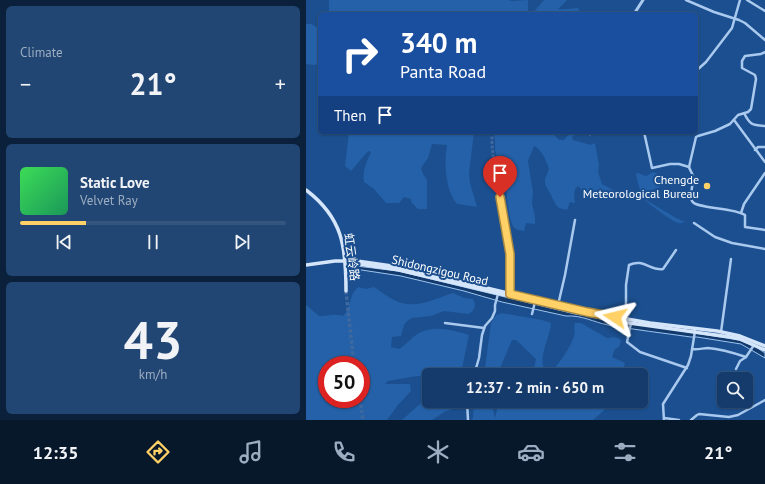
<!DOCTYPE html>
<meta charset="utf-8">
<style>
:root{--surface:#143b6b;--page:#214673;--text:#f1f3f6;--muted:#9dadc1;--line:#33557e;--accent:#ffd166}
body{margin:0;font-family:"PT Sans","Noto Sans SC",sans-serif;background:var(--page);color:var(--text);height:100vh;display:flex;flex-direction:column;font-size:15px;white-space:nowrap}
*{box-sizing:border-box;margin:0}
p{font-size:13px;color:var(--muted)}
.icon{flex:none;width:22px;height:22px;fill:none;stroke:currentColor;stroke-width:2;stroke-linecap:round;stroke-linejoin:round}
.map{position:relative;flex:1;overflow:hidden}
.sheet{display:flex;flex-direction:column;gap:6px;padding:6px;background:#0b203b;width:306px}
.sheet>*{flex:none}
.hud{position:absolute;left:12px;top:12px;width:380px;height:122px;border-radius:6px;box-shadow:0 1px 3px #0004,0 0 0 1px var(--line);background:#1a4fa0;color:#fff;overflow:hidden}
.buttons{position:absolute;left:411px;top:372px;display:grid;gap:8px}
.buttons a{display:grid;place-items:center;width:36px;height:36px;border-radius:6px;background:var(--surface);box-shadow:0 1px 3px #0004,0 0 0 1px var(--line);font-size:20px}
.speed{position:absolute;left:12px;top:356px;display:flex;gap:8px;font-size:20px;font-weight:700;text-align:center}
.speed>*{display:grid;place-content:center;width:52px;height:52px;border-radius:50%;background:var(--surface);box-shadow:0 1px 3px #0004,0 0 0 1px var(--line);line-height:1}
.speed .limit{border:6px solid #d22;background:#fff;color:#111}
.pin{position:absolute;display:grid;place-items:center;width:34px;height:34px;color:#fff;margin:-41px -17px;border-radius:50% 50% 50% 0;rotate:-45deg;box-shadow:0 0 4px #0007}
.pin .icon{rotate:45deg}
.me{position:absolute;width:44px;margin:-22px;rotate:280deg;stroke-linejoin:round;filter:drop-shadow(0 0 3px #0008)}
.turn{display:flex;align-items:center;gap:14px;height:84px;padding:0 16px;font-size:18px}
.turn .icon{width:52px;height:52px;stroke-width:2.5}
.turn b{display:block;font-size:28px;line-height:34px}
.then{display:flex;align-items:center;height:38px;padding:0 16px;background:#0003;gap:8px;font-size:15px}
.big{font-size:30px;font-weight:800;line-height:1.1}
.sheet .widget{flex:1;display:flex;flex-direction:column;justify-content:center;gap:6px;min-width:0;padding:0 14px;border-radius:6px;background:var(--page)}
.sheet .dial{align-items:center;gap:0}
.dial b{font-size:52px;line-height:1}
.song{display:flex;align-items:center;gap:12px}
.cover{width:48px;height:48px;border-radius:6px;background:linear-gradient(135deg,hsl(130 70% 55%),hsl(150 70% 35%))}
.played{height:4px;border-radius:2px;background:linear-gradient(90deg,var(--accent) 25%,var(--line) 25%)}
.keys{display:flex;justify-content:space-around;direction:ltr}
.heat{display:flex;justify-content:space-between;align-items:center;font-size:22px;direction:ltr}
.trip{position:absolute;left:116px;top:368px;width:226px;height:40px;border-radius:6px;background:var(--surface);box-shadow:0 1px 3px #0004,0 0 0 1px var(--line);font-weight:800;line-height:40px;text-align:center}
.tabs{display:flex;height:64px;justify-content:space-around;align-items:center;background:#08182b;color:var(--muted)}
.tabs .icon{width:28px;height:28px}
.tabs .active{color:var(--accent)}
.tabs b{font-size:18px;color:var(--text)}
main{display:flex;flex:1;min-height:0}
.map>svg:first-child{display:block}
.green{fill:#2461a8;fill-rule:evenodd}
.water{fill:#123a6d;stroke:#9cc4f0}
.lines{fill:none;stroke-linecap:round;stroke-linejoin:round}
.tertiary-tunnel{stroke:#3d69a0;stroke-width:3;stroke-dasharray:3 1.5;stroke-linecap:butt}
.secondary-tunnel{stroke:#3d69a0;stroke-width:3.5;stroke-dasharray:3.5 2;stroke-linecap:butt}
.minor{stroke:#a9c9ee;stroke-width:2.5}
.tertiary{stroke:#a9c9ee;stroke-width:3}
.secondary{stroke:#d6e6fa;stroke-width:3.5}
.route-casing{stroke:#a68842;stroke-width:10}
.route{stroke:#ffd166;stroke-width:7}
.poi-dot{fill:#ffd166;stroke:#1b4f8f;stroke-width:1.5}
.labels{text-anchor:middle;dominant-baseline:central;stroke-width:4;stroke-linejoin:round;paint-order:stroke}
.poi-label{font-size:12px;fill:#fff;stroke:#1b4f8f;text-anchor:end}
.street-label{font-size:12px;fill:#fff;stroke:#1b4f8f}
</style>
<main>
<section class="sheet">
<div class="widget"><p>Climate</p>
<div class="heat"><a>−</a><b class="big">21°</b><a>+</a></div>
</div>
<div class="widget">
<div class="song"><i class="cover"></i><div><b>Static Love</b><p>Velvet Ray</p></div></div>
<div class="played"></div>
<div class="keys"><svg class="icon" aria-label="previous" viewBox="0 0 24 24"><path d="M18 5L8 12l10 7zM5 5v14"/></svg><svg class="icon" aria-label="pause" viewBox="0 0 24 24"><path d="M8 5v14M16 5v14"/></svg><svg class="icon" aria-label="next" viewBox="0 0 24 24"><path d="M6 5l10 7-10 7zM19 5v14"/></svg></div>
</div>
<div class="widget dial"><b>43</b><p>km/h</p></div>
</section>
<div class="map">
<svg width="459" height="420" viewBox="0 0 459 420">
<rect width="100%" height="100%" fill="#1b4f8f"/>
<g class="green">
<path d="M23 0H202L206 1 222 0V14H23Z"/>
<path d="M238 0H261L252 9C259 10 266 8 272 8L273 10 268 14H226Z"/>
<path d="M0 24H5L14 29V63L9 65 0 64Z"/>
<path d="M43 132H168L163 173 164 183 171 207 151 204C139 189 138 163 141 145L128 144H126L122 158 115 168 117 174 121 180V209H112L105 202V199L98 197 93 203H80L68 189 58 182C56 171 61 161 65 152L62 151 45 171 39 166Z"/>
<path d="M187 132H245L253 140H258L264 133H272L266 137 267 140 285 145 289 143 293 165 292 172 296 184 311 192 315 197 312 199 281 195 272 186 269 189 268 195 269 203 264 202 261 210 253 208 250 205 239 184V179L243 169C240 160 236 150 228 146L222 161 227 192 226 203 229 217V224L220 223 218 231C213 230 209 230 207 226 200 214 200 172 199 157H191C187 149 191 140 187 132Z"/>
<path d="M347 172C354 173 355 180 355 185L352 188 342 191 340 200 370 218 379 222C376 223 373 224 370 222 366 221 341 203 339 200 336 197 330 178 330 174L332 173 340 176Z"/>
<path d="M52 287 60 289 68 287C76 292 84 299 93 302 112 309 130 298 147 293L158 298 167 299C171 305 168 312 162 314L138 311 125 316 106 318 101 321 98 325 95 336 86 337 85 347 93 349C100 345 104 339 110 335 127 324 146 330 163 335L156 368 146 367 145 375H123V377L111 376 82 381 79 384H104L105 391 92 405 81 420H0V305L13 316C23 316 26 313 37 316 45 309 43 294 52 287ZM21 365H55V399H21Z"/>
<path d="M196 313 236 320 245 323C245 336 228 364 242 372 251 370 266 344 268 336 270 331 267 327 269 323H275L301 338 308 337 314 339 315 341 313 347 309 349 306 357 319 363 316 375H224L228 368 230 359 210 340H206L191 375H178L185 323 190 315Z"/>
<path d="M123 399V401H147L150 404V408L138 412 126 420H96L115 403Z"/>
<path d="M168 401H185L189 418 193 401H303C302 409 293 414 287 420H165L167 418Z"/>
</g>
<path class="water" d="M50 266 92 271 269 314 433 340 450 347 459 353V358L435 344 391 337H385C357 333 330 330 302 325 287 322 276 315 260 316L196 302 158 291 95 276 49 269Z"/>
<g class="lines">
<path class="tertiary-tunnel" d="M186 132V145L188 164"/>
<g class="secondary-tunnel">
<path d="M40 291 48 365"/>
<path d="M54 399 57 420"/>
</g>
<g class="minor">
<path d="M380 0 408 12 433 20 439 23 459 40"/>
<path d="M441 0 459 11"/>
<path d="M390 71 400 62 426 28 434 0"/>
<path d="M438 113C444 125 446 125 459 126"/>
<path d="M428 120 459 162"/>
<path d="M278 132 284 134 292 132"/>
<path d="M338 132 346 168 364 164H373L383 167 390 137 392 136 409 131 424 124 432 115 442 112 445 109 450 79 449 75 436 68V61L439 56 455 54 459 52"/>
<path d="M449 150 452 147H459"/>
<path d="M383 167C384 170 386 173 387 176 388 184 383 193 386 201 389 209 427 207 439 215V227L459 230"/>
<path d="M435 213 438 204 459 173"/>
<path d="M388 223 409 237 426 243 459 249"/>
<path d="M252 305 259 275 269 220"/>
<path d="M226 314 229 302"/>
<path d="M320 319V285L323 265C338 258 344 271 357 269L370 250"/>
<path d="M139 323 178 328"/>
<path d="M325 323 321 342 334 352 381 368"/>
<path d="M415 332 425 259"/>
<path d="M386 349C392 350 397 348 402 348 415 349 428 353 440 357"/>
<path d="M430 369 434 361 440 357 448 345"/>
<path d="M168 375 173 358 176 335 179 326 186 318 189 311V305L192 294"/>
<path d="M161 401 162 420"/>
<path d="M358 418 373 420"/>
<path d="M358 420 357 404 382 365 385 356 389 331"/>
<path d="M385 420 391 415 393 414 423 417 432 415 459 400"/>
</g>
<g class="tertiary">
<path d="M328 14 337 0"/>
<path d="M188 164 204 254V293"/>
</g>
<g class="secondary">
<path d="M0 190C37 218 40 247 40 291"/>
<path d="M46 263 93 270 309 321 424 337 434 339 459 350"/>
<path d="M0 265 29 261H51L93 267 281 312 344 323 411 331 434 336 459 346"/>
</g>
</g>
<g class="lines">
<g class="route-casing">
<path id="route" d="M194 197 204 254V294L281 312 309 317"/>
</g>
<use href="#route" class="route"/>
</g>
<circle class="poi-dot" cx="401" cy="186" r="4"/>
<g class="labels">
<g class="poi-label">
<text x="393" y="179">Chengde<tspan x="393" dy="14">Meteorological Bureau</tspan></text>
</g>
<g class="street-label">
<text transform="translate(46 257) rotate(82)">虹云岭路</text>
<text transform="translate(134 270) rotate(13)">Shidongzigou Road</text>
</g>
</g>
</svg>
<div class="buttons">
<a><svg class="icon" aria-label="search" viewBox="0 0 24 24"><circle cx="10" cy="10" r="6"/><path d="M15 15l6 6"/></svg></a>
</div>
<div class="speed"><div class="limit">50</div></div>
<div class="pin" style="left:194px;top:197px;background:#d93025"><svg class="icon" aria-label="arrive" viewBox="0 0 24 24"><path d="M6 21V4h12l-3 4 3 4H6"/></svg></div>
<svg class="me" style="left:309px;top:317px" viewBox="-20 -20 40 40"><path d="M0-17L14 15 0 8-14 15z" fill="#ffd166" stroke="#fff" stroke-width="4"/></svg>
<div class="trip">12:37 · 2 min · 650 m</div>
<div class="hud">
<div class="turn"><svg class="icon" aria-label="right" viewBox="0 0 24 24"><path d="M7 20v-9h11M14 6l5 5-5 5"/></svg><div><b>340 m</b>Panta Road</div></div>
<div class="then">Then<svg class="icon" aria-label="arrive" viewBox="0 0 24 24"><path d="M6 21V4h12l-3 4 3 4H6"/></svg></div>
</div>
</div>
</main>
<nav class="tabs">
<b>12:35</b>
<svg class="icon active" aria-label="directions" viewBox="0 0 24 24"><path d="M12 3l9 9-9 9-9-9zM9 14v-3h6M13 9l2 2-2 2"/></svg>
<svg class="icon" aria-label="music" viewBox="0 0 24 24"><path d="M9 18V5l10-2v13"/><circle cx="6" cy="18" r="3"/><circle cx="16" cy="16" r="3"/></svg>
<svg class="icon" aria-label="phone" viewBox="0 0 24 24"><path d="M5 4h4l2 5-3 2q2 4 5 5l2-3 5 2v4C11 20 4 13 5 4z"/></svg>
<svg class="icon" aria-label="climate" viewBox="0 0 24 24"><path d="M12 3v18M4 7l16 10M4 17L20 7"/></svg>
<svg class="icon" aria-label="car" viewBox="0 0 24 24"><path d="M5 17H2v-5l4-1 3-4h7l3 4 3 1v5h-3M9 17h6M6 11h13"/><circle cx="7" cy="17" r="2"/><circle cx="17" cy="17" r="2"/></svg>
<svg class="icon" aria-label="filters" viewBox="0 0 24 24"><path d="M4 7h16M4 17h16"/><circle cx="9" cy="7" r="2"/><circle cx="15" cy="17" r="2"/></svg>
<b>21°</b>
</nav>
